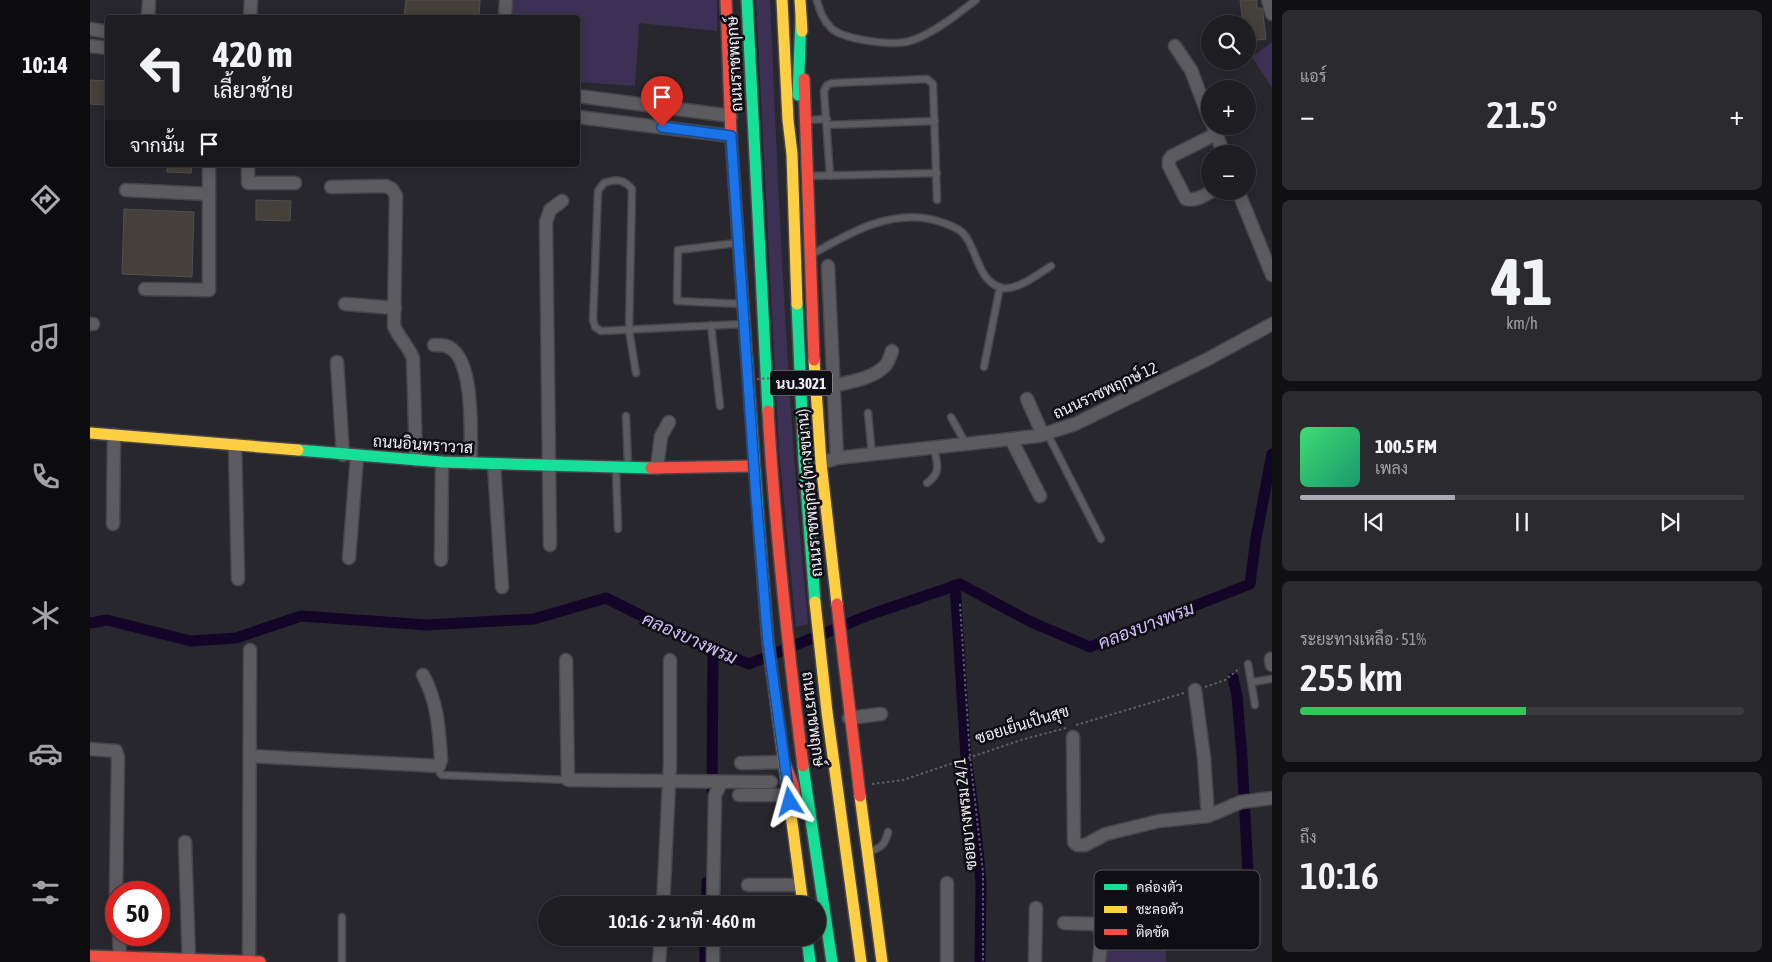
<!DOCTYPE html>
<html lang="th">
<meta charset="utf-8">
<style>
:root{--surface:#1e1d22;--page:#2b2a2f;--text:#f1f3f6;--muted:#a1a2a5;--line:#3c3b40;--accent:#aba9b1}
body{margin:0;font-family:"Asap Condensed",Sarabun,sans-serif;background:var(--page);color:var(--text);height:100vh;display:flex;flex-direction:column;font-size:19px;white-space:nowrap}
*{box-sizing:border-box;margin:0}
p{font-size:16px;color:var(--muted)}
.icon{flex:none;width:28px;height:28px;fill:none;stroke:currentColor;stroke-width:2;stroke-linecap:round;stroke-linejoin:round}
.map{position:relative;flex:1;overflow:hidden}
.details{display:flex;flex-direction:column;gap:10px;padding:10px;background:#101013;width:500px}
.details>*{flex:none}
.guide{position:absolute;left:15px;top:15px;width:475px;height:152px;border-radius:5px;box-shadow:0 2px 12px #0003,0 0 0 1px var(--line);background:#1e1d22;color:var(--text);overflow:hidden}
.tools{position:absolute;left:1111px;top:15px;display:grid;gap:10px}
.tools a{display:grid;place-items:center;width:55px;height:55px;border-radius:50%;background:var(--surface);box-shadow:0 2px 12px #0003,0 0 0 1px var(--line);font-size:25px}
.speed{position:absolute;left:15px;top:881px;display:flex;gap:10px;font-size:25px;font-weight:700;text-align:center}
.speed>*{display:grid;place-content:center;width:65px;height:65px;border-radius:50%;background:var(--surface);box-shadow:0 2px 12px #0003,0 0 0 1px var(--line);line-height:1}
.speed .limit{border:8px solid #d22;background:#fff;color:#111}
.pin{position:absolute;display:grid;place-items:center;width:42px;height:42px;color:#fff;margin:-51px -21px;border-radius:50% 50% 50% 0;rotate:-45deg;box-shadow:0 0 5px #0007}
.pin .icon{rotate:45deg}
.me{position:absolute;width:55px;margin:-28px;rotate:352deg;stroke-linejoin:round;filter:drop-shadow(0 0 4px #0008)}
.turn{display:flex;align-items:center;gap:18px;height:105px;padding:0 25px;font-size:22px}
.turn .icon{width:65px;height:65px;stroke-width:2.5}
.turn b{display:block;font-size:35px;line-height:42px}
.then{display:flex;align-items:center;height:48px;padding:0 25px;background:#0003;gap:10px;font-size:19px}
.big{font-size:38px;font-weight:600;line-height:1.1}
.details .tile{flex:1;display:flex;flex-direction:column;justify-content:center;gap:8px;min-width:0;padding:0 18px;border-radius:8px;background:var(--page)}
.details .dial{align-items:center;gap:0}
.dial b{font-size:65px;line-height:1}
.song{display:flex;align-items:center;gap:15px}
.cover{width:60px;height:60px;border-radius:8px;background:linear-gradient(135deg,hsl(140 70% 55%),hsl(160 70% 35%))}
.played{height:5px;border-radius:2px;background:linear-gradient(90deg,var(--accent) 35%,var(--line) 35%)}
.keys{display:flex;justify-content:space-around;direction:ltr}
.heat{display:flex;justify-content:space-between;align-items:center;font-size:28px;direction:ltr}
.charge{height:8px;border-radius:4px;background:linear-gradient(90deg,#34c759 51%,var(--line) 0)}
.trip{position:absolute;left:448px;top:896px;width:288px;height:50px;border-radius:25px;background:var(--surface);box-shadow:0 2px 12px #0003,0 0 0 1px var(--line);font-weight:600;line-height:50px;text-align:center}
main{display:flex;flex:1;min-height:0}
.tabs{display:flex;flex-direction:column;width:90px;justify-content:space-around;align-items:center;background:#0c0c0e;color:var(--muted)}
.tabs .icon{width:35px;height:35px}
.tabs .current{color:var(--accent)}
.tabs b{font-size:22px;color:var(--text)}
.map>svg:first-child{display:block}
.green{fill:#3c3155}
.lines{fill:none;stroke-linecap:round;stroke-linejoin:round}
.canal{stroke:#130528;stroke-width:11}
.building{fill:#45403a;stroke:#514f4f}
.lane-casing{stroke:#47454a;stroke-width:9}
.street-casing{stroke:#47454a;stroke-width:15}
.fast-casing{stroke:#47454a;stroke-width:14}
.slow-casing{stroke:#47454a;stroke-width:14}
.jam-casing{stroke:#47454a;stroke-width:14}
.path{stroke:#5e5d63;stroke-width:2;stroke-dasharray:2.5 2.5;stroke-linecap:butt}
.lane{stroke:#5c5b60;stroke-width:6}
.street{stroke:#5c5b60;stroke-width:12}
.fast{stroke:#16e098;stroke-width:11}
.slow{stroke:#ffcf43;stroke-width:11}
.jam{stroke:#f24e42;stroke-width:11}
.path-bridge{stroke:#5e5d63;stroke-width:2;stroke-dasharray:2.5 2.5;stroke-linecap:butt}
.route-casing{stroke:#114b97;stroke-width:12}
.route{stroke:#1a73e8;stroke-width:9}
.labels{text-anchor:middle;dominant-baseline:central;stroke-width:5;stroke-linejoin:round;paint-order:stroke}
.shield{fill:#0f0e14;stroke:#aeacb4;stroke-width:1}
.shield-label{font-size:15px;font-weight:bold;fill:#f2eff8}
.street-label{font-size:16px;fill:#f2eff8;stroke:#0f0e14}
.water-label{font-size:18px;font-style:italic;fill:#cfbffa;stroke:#0f0e14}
.key{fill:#0f0e14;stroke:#535258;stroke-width:1}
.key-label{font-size:14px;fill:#f2eff8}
</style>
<main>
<nav class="tabs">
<b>10:14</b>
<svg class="icon current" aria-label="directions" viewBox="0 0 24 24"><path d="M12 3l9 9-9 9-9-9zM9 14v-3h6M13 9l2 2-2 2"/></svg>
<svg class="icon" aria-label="music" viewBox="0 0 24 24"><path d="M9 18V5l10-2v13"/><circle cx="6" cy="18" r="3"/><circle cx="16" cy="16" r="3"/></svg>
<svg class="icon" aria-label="phone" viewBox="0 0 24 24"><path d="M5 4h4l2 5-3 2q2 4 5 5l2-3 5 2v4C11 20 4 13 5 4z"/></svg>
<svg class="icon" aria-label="climate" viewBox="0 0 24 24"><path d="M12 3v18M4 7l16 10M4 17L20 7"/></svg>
<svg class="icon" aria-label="car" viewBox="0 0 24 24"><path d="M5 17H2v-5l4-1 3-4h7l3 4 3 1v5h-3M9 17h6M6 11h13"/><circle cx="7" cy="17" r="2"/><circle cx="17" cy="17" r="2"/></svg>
<svg class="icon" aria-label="filters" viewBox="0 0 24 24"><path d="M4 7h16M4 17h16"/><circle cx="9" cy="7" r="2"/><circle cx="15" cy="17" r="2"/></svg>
</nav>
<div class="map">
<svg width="1182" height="962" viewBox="0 0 1182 962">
<rect width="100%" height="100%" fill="#28272d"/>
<g class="green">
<path d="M423 0H627V31L549 23 545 86 488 82V18L423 17Z"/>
<path d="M666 0H680C689 208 698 417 718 624L706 627 689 450Z"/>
<path d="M1182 42V88L1162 57Z"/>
<path d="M1071 870 1076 962H1011L1017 918 1016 877Z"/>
</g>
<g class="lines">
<g class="canal">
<path d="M865 585 876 757 885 821 891 883 890 962"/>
<path d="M0 623 17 620 101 641 146 638 211 616 337 625 444 619 516 598 608 644 659 664 779 615 870 584 939 621 1000 647 1160 584 1166 538 1182 454"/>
<path d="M1143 678 1147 696 1152 757 1160 913"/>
<path d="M622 791 623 651"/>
<path d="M617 905V882"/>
<path d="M615 962V938"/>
</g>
</g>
<g class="building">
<path d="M316 0H390L389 18 314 16Z"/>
<path d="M1150 0H1167V8H1172L1173 13 1176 39 1158 41V24H1153Z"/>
<path d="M0 80 17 81 15 105 0 104Z"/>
<path d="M77 165H102L101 173 77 172Z"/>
<path d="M166 200 201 201 200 221 166 220Z"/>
<path d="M34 209 104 212 102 277 32 274Z"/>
</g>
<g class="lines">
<g class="lane-casing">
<g id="lane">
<path d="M727 1C730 11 733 20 741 28 754 40 803 46 820 41 841 35 868 14 886 0"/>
<path d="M718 120 737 119"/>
<path d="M738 125 845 121"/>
<path d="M718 176 847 173"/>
<path d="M740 176 734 91 737 85 743 83 837 79 843 84 847 200"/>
<path d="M647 243 588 250 587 301 652 304"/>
<path d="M721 255C760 232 807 205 854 223 864 227 873 230 878 240 887 255 890 280 909 287 925 293 948 274 961 266"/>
<path d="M621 325 630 406"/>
<path d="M894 367 910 287"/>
<path d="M546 373 539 330 542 189C534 179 526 179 514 183L508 191 503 320 505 327 511 331 653 324"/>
<path d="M778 413 782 455"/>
<path d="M536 416 538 465"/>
<path d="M861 417 876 444"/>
<path d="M957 433 1011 539"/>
<path d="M526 468 528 529"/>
<path d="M837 483C852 472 847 464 844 448"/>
<path d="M1158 664 1165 705"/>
<path d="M1162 682 1182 679"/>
<path d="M349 766 350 773 352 775 478 780"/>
<path d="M778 852C791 848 795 845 798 832"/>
<path d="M252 917V962"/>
</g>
</g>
<g class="street-casing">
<g id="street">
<path d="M1178 0 1182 14"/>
<path d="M58 18 59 2"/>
<path d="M160 18 161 0"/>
<path d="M415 18 416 0"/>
<path d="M0 29 18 32"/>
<path d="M0 46 18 48"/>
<path d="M1085 46 1101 70 1120 120"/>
<path d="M488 96 641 116"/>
<path d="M488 117 641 136"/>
<path d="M1123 126 1134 154"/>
<path d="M158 165V183H205"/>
<path d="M241 187 296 186 302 189 306 196 304 326C309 338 318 346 323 358L326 460"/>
<path d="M36 190 119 194"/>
<path d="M1122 191C1114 196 1106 201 1096 199L1079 166V160L1082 156 1126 134"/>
<path d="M1148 191 1182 275"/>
<path d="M738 266 747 458"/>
<path d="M55 289 119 290V165"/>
<path d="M255 304 305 308"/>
<path d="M0 324H3"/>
<path d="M344 345C347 345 352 345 356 346 386 355 380 438 381 463"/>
<path d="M247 362 253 455"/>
<path d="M742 386C760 382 782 379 795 366 799 362 800 356 802 351"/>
<path d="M937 399 953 435"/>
<path d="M921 439 950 496"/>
<path d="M145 445 148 579"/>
<path d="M731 463 747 458 948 436 985 424 1116 360 1182 324"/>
<path d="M404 465 412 587"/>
<path d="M567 468 571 436 579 422"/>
<path d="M23 524 24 435"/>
<path d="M460 545 456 222 460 210 472 201"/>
<path d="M259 558 267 456"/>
<path d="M351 560 352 462"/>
<path d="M1181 659 1182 665"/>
<path d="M476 660 478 780 681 782"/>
<path d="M1105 690 1114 758 1118 816"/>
<path d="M759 718 791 714"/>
<path d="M983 737 984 842 987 845H995L1016 834 1069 821 1118 816 1151 802 1182 798"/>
<path d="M0 749 26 751 28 757 26 892"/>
<path d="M160 756 349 766 351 760C349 729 348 703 333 675"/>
<path d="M651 763 694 762"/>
<path d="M649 795H699"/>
<path d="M95 842 99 962"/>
<path d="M857 883V962"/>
<path d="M658 885H710"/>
<path d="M26 894V905"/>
<path d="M573 905 580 763V660"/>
<path d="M623 905 625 795 631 783"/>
<path d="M974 923 1004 924 1010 928 1012 935 1009 962"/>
<path d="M29 935 30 956"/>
<path d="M159 961 160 650"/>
<path d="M569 962 571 938"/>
<path d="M623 962V938"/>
<path d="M945 962 946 908"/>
</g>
</g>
<g class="fast-casing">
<g id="fast">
<path d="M657 0 678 411"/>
<path d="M708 95 711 18"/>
<path d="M651 278 670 541"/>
<path d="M707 304 714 460 725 602"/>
<path d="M208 450 352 462 561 468"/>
<path d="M713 766 742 962"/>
<path d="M717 938 720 962"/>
</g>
</g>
<g class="slow-casing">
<g id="slow">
<path d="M692 0 698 120 702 154 707 304"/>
<path d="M710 0 712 31"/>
<path d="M724 360 731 463 747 604"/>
<path d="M0 433 208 450"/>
<path d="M670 541 678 642 713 905"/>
<path d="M725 602 737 712 771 962"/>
<path d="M770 796 792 962"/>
</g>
</g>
<g class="jam-casing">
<g id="jam">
<path d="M636 0 641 136 651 278"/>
<path d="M714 79 724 360"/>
<path d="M678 411C685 530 698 648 713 766"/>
<path d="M561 468 664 466"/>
<path d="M747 604 770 796"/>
<path d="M694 762 703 785 707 806"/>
<path d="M0 956 170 962"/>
</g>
</g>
<g class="path">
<path d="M870 604 880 757 893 872V962"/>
<path d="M1115 687 1135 680 1150 668"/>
<path d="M986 725 1094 693"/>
<path d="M782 784 813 780 931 740 976 728"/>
</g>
<use href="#lane" class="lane"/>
<use href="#street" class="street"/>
<use href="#fast" class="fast"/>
<use href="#slow" class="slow"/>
<use href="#jam" class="jam"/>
<path class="path-bridge" d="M652 380 733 375"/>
</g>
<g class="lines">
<g class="route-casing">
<path id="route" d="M572 127 641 136 666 497 678 642 700 802"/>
</g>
<use href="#route" class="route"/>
</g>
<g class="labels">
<rect class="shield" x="680" y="370.5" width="62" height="25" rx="4"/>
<g class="shield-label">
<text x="711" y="383">นบ.3021</text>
</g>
<g class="street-label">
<text transform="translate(644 64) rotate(-93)">ถนนราชพฤกษ์</text>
<text transform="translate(1015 390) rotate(-25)">ถนนราชพฤกษ์ 12</text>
<text transform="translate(333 444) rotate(4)">ถนนอินทราวาส</text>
<text transform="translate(719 493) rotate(-95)">ถนนราชพฤกษ์ (ทางขนาน)</text>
<text transform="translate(724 719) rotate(83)">ถนนราชพฤกษ์</text>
<text transform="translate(932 724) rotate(-17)">ซอยเย็นเป็นสุข</text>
<text transform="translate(875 814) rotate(-96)">ซอยบางพรม 24/1</text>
</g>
<g class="water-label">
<text transform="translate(1056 625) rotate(-21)">คลองบางพรม</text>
<text transform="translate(600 638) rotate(24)">คลองบางพรม</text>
</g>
</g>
<rect x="1004" y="870" width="166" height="80" rx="8" class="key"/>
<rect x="1014" y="884" width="23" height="6" fill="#16e098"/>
<rect x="1014" y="906" width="23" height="7" fill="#ffcf43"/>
<rect x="1014" y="929" width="23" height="6" fill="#f24e42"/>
<g class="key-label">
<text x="1046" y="892">คล่องตัว</text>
<text x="1046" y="914">ชะลอตัว</text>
<text x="1046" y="937">ติดขัด</text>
</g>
</svg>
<div class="tools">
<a><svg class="icon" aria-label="search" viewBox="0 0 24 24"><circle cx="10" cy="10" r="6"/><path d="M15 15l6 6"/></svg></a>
<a>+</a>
<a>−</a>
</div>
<div class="speed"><div class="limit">50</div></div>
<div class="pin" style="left:572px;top:127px;background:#d93025"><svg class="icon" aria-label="arrive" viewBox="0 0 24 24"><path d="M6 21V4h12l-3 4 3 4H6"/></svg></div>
<svg class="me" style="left:700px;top:802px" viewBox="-20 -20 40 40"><path d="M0-17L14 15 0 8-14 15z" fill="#1a73e8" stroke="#fff" stroke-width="4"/></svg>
<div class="trip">10:16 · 2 นาที · 460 m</div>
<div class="guide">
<div class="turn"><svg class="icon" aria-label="left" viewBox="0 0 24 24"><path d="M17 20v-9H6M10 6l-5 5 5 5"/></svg><div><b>420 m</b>เลี้ยวซ้าย</div></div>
<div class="then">จากนั้น<svg class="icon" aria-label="arrive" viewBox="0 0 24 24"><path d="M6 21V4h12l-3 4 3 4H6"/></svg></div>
</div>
</div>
<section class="details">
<div class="tile"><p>แอร์</p>
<div class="heat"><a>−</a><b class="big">21.5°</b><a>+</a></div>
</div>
<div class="tile dial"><b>41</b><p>km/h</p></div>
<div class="tile">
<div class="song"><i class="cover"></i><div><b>100.5 FM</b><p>เพลง</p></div></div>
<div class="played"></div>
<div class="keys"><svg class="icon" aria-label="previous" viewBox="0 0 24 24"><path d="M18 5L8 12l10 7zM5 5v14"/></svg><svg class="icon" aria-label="pause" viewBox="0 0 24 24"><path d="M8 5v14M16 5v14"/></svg><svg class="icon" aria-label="next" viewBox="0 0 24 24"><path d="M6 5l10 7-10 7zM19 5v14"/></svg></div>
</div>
<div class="tile"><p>ระยะทางเหลือ · 51%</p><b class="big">255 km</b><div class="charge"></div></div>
<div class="tile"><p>ถึง</p><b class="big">10:16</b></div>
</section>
</main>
